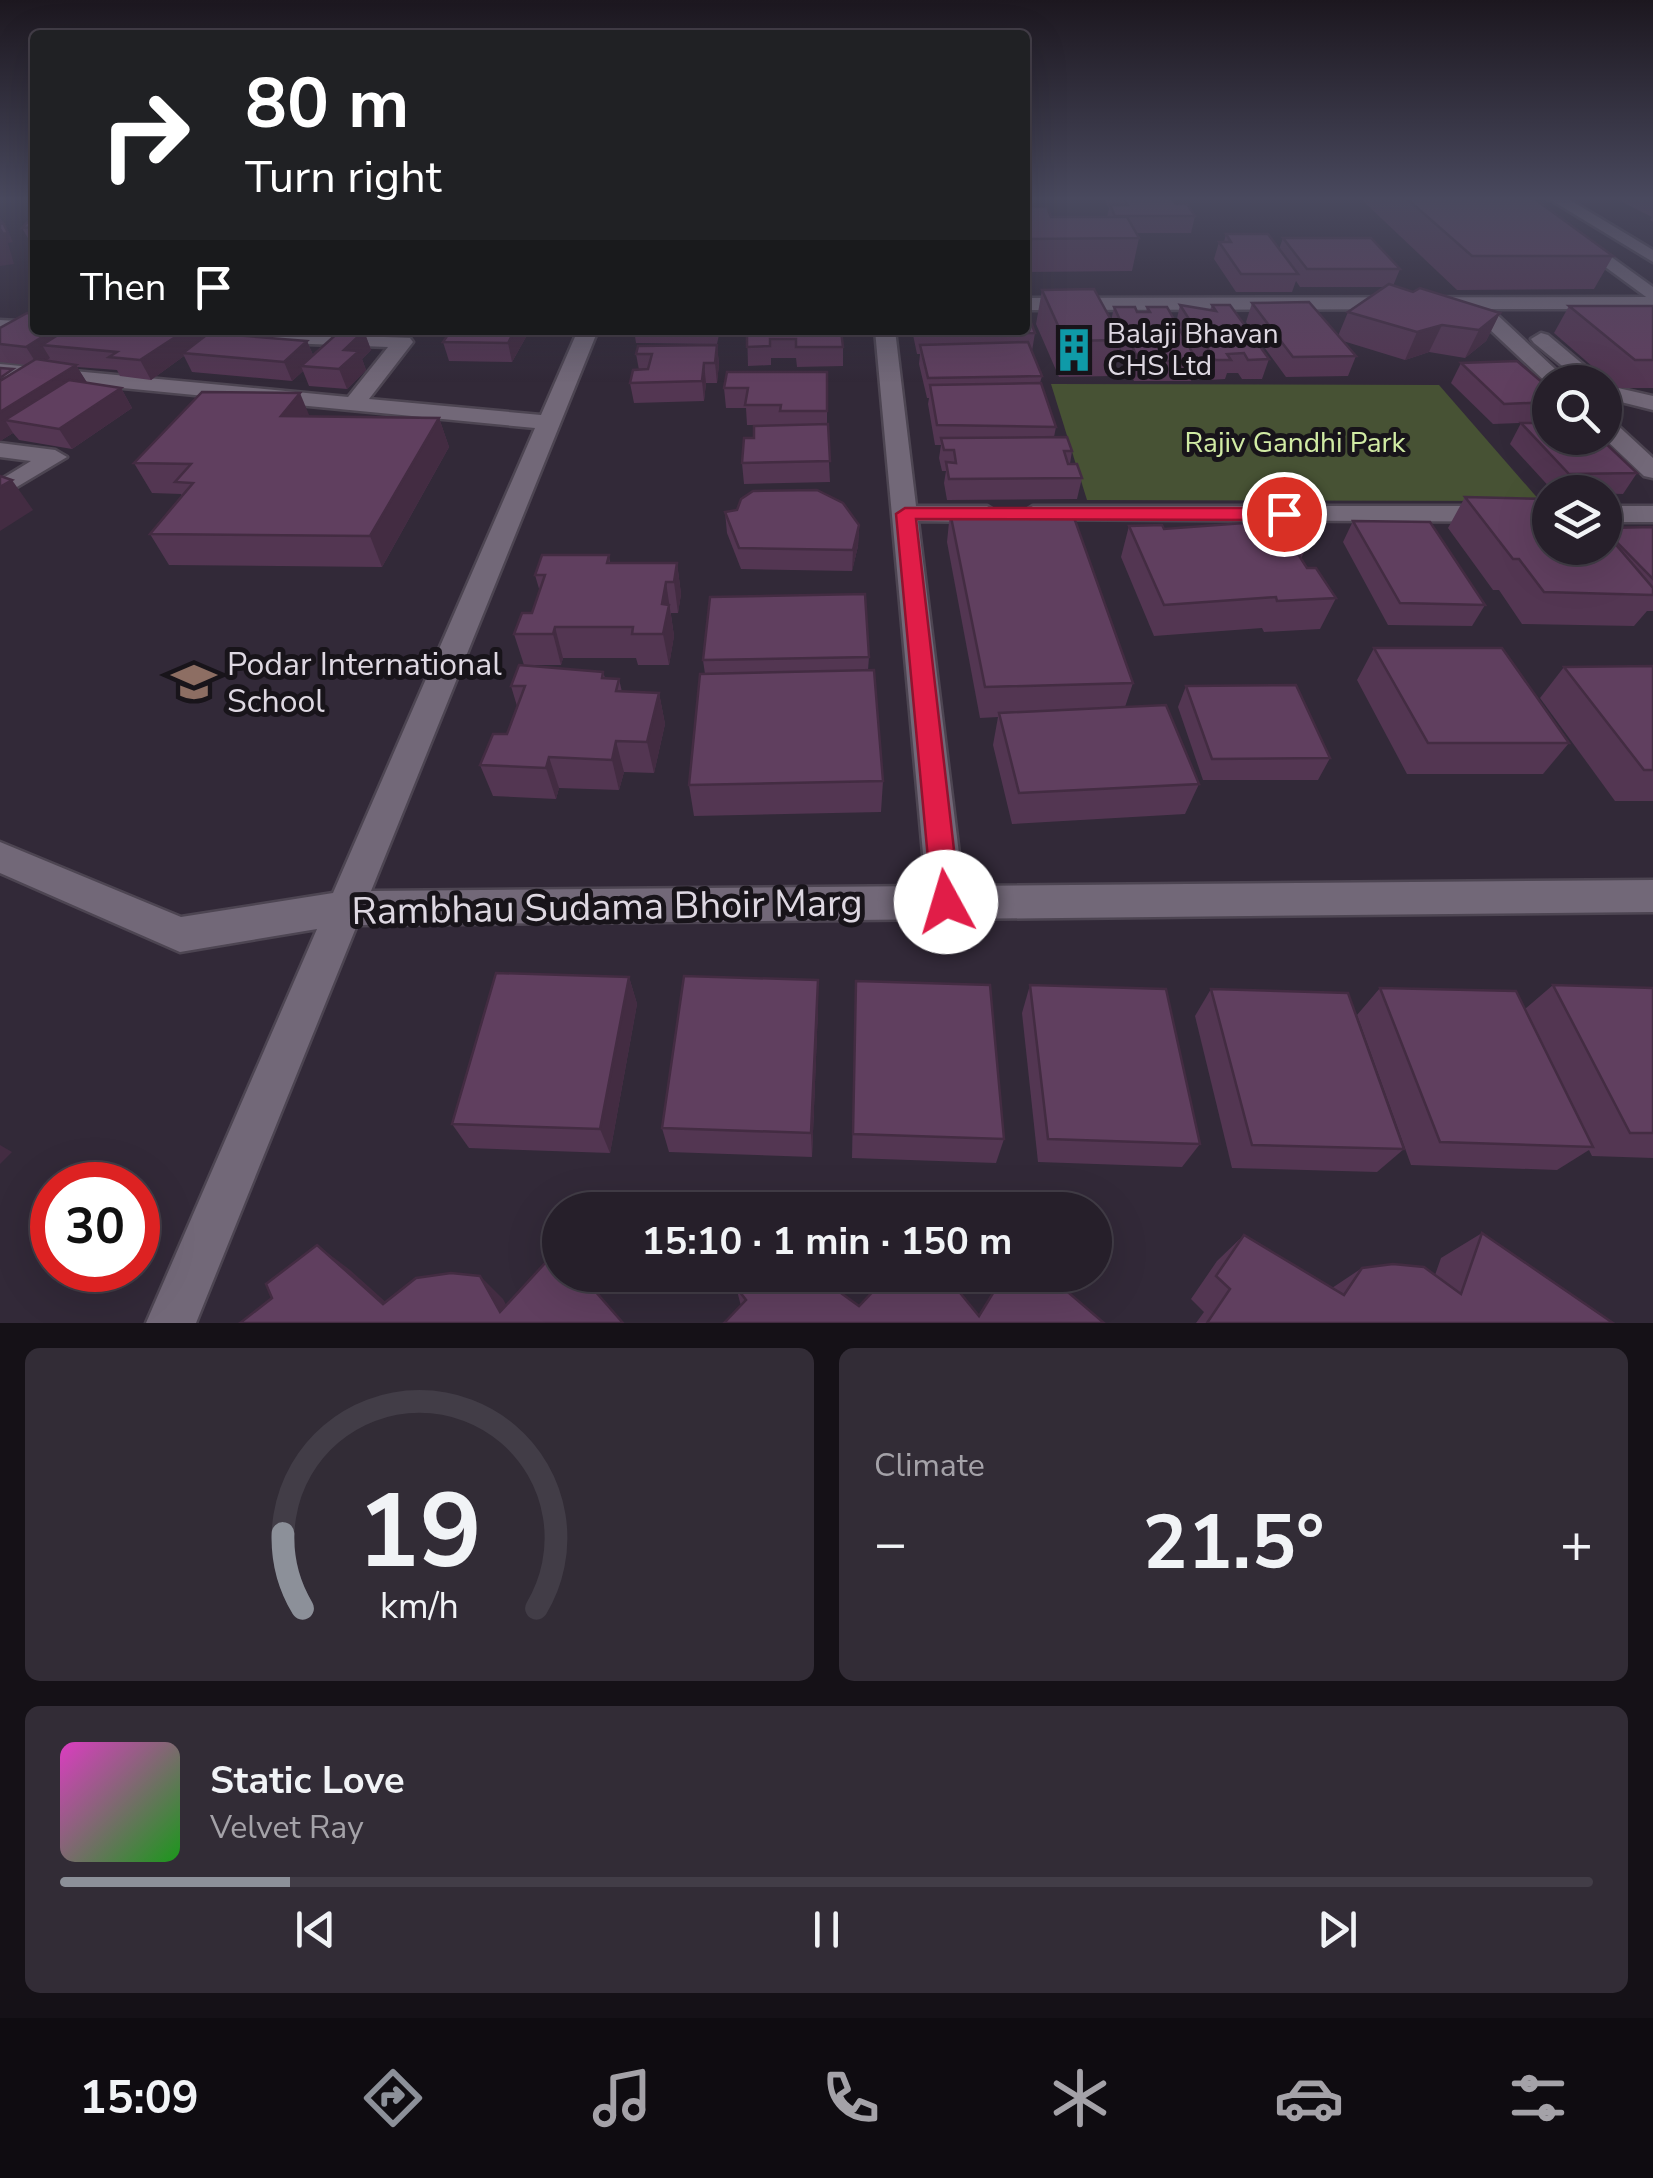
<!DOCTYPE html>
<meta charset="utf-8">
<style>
:root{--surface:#261f2a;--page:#322c36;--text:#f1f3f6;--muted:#a4a2a8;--line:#423d47;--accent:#8c9099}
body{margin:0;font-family:"Nunito Sans",sans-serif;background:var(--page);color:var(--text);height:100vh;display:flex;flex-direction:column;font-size:38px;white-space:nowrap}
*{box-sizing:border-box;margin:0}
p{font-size:32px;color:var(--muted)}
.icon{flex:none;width:55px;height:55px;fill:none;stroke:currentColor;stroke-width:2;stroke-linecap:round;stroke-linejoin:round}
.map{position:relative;height:1323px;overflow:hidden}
.details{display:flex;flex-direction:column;gap:25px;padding:25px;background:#151117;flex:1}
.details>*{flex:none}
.top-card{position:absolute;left:30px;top:30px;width:1000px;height:305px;border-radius:10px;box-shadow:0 10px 40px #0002,0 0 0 2px var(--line);background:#202124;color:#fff;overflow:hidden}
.buttons{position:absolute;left:1532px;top:365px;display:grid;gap:20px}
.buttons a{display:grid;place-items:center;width:90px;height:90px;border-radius:50%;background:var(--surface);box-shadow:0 10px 40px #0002,0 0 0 2px var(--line);font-size:50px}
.speed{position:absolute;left:30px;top:1162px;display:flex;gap:20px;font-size:50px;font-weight:700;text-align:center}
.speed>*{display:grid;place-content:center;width:130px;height:130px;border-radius:50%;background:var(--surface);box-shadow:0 10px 40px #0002,0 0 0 2px var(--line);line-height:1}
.speed .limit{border:15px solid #d22;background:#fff;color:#111}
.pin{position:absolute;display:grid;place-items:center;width:85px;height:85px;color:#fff;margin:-42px;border:5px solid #fff;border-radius:50%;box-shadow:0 2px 10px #0007}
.me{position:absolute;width:110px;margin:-55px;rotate:354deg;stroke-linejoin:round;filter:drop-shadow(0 0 8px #0008)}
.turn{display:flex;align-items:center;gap:35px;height:210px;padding:0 50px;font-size:45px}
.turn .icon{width:130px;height:130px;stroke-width:2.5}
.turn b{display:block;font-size:70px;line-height:85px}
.then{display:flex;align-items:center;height:95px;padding:0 50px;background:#0003;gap:20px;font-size:38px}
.big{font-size:75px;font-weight:700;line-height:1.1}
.details .card{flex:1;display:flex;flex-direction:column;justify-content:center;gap:15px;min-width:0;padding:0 35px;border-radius:15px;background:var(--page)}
.details .dial{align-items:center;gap:0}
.dial svg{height:260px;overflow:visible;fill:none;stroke:var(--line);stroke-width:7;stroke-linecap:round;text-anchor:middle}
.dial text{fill:var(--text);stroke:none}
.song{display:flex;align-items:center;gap:30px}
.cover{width:120px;height:120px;border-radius:15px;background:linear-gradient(135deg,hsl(310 70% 55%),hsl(120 70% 35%))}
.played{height:10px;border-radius:5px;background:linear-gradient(90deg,var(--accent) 15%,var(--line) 15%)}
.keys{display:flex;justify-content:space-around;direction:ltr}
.heat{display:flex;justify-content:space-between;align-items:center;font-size:55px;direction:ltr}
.details .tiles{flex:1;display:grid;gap:25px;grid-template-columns:1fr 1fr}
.card:last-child{grid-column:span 2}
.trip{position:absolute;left:542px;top:1192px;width:570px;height:100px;border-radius:50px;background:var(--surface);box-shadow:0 10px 40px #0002,0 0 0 2px var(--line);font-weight:700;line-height:100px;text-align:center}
.dock{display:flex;height:160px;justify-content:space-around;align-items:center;background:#0f0c11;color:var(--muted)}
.dock .icon{width:70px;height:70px}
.dock .current{color:var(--accent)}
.dock b{font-size:45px;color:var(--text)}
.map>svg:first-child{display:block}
.green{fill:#475234}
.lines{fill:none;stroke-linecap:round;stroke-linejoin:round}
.street-casing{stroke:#4d4552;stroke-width:5}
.secondary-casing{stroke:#4d4552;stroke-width:5}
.street{fill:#726878;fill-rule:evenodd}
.secondary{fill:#726878;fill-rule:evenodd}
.wall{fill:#533652}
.shaded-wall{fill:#432c42}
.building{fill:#603f5f;stroke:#432c42;stroke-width:2.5}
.route{fill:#e11d48;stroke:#92132f;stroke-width:2.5}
.labels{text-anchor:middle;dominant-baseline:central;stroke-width:10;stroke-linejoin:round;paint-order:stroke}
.far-poi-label{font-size:28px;fill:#ded8e2;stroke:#18141a;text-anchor:start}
.far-park-label{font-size:28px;fill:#d1eba4;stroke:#18141a}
.poi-label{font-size:32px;fill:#ded8e2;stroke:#18141a;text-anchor:start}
.near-street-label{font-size:38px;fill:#ded8e2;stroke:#18141a}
</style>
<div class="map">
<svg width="1653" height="1323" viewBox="0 0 1653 1323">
<rect width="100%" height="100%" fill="#322938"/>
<path class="green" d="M1051 384 1439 385 1540 501 1087 500Z"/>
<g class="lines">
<g class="street-casing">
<g id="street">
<path d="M1653 297V309H1491L1569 382H1550V386L1468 309 1025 310V298Z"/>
<path d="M0 320 35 322V330H43L35 334 0 332Z"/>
<path d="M198 330 410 338 413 342 369 399 541 415 578 330H598L371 891 926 886 875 330H895L916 506H987L1000 514 987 522 918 521 963 886 1653 880V912L357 925 196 1323H146L317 929 180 952 0 873V842L181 917 333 893 535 428 0 376V364L348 397 388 347 205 340 198 338Z"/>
<path d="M1541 333 1548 335 1604 382H1582L1534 343 1531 339Z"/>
<path d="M1605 385 1653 396V410L1605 398Z"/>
<path d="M1605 419 1613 421 1653 458V478L1644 476 1604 438Z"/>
<path d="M0 443 55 450 67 457 0 497V480L31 461 0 457Z"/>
<path d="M1033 506H1550V522L1024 519 1020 514Z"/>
<rect x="1605" y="506" width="48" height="16"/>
</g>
</g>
<g class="secondary-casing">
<g id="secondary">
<path d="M1510 197H1528L1653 287V302Z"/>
<path d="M1546 197H1565L1653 250V262Z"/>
</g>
</g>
<use href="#street" class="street"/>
<use href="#secondary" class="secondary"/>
</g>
<g class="wall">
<path d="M1103 197H1174V201L1176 204 1195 216 1191 233H1136L1139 238 1132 271 1025 272V207L1051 217H1107L1109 208Z"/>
<path d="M1363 197H1532L1613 256 1594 289 1457 290 1362 200Z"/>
<path d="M1622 197H1653V222L1650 220 1652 217 1620 201Z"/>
<path d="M35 215V245H32L22 228Z"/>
<path d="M1226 234 1279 249 1283 238 1400 269 1393 286 1413 292 1500 313 1486 341 1465 358 1429 352 1405 360 1343 341 1356 356 1348 376 1286 377 1246 322 1252 303 1338 336 1348 312 1384 287H1300L1296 281 1292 292H1236L1214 259 1219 242H1224Z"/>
<path d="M1042 290 1111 321 1114 307 1137 312H1146L1147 307 1176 323 1180 305 1210 310 1212 305 1269 359 1262 379H1242L1238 373H1227L1225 379 1209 380 1188 345 1197 361 1191 381H1134L1120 348 1113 376 1059 377 1036 324Z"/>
<path d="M1569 306H1653V388H1617L1554 333Z"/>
<path d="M0 328 35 330H205L207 335 307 341 313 355 364 331 371 350 362 359 366 370 347 389 309 386 303 371 292 381 192 372 184 356 151 380 120 376 117 370 77 367 87 383 121 388 132 408 72 449 19 440 13 433 0 441 15 372 27 365 0 362Z"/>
<path d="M261 330H333L326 336Z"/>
<path d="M451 330H525L526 337 512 362 449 361 443 342Z"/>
<path d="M634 330H720L717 344 636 343Z"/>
<path d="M747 330 843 347V366L797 367 796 358H771V365L748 366Z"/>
<path d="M912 330H1025L1035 333 1032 351 1042 376 1040 383 1056 427 1054 437 1072 451 1070 464 1082 478 1077 499 947 500 944 483 946 471H942L939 458 941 445H935L928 404 929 398H927L919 364 920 354H917Z"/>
<path d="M717 345 719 364 717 383H706L704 401 634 403 630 383 639 370 636 354Z"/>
<path d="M1461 363 1550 389V422L1493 424 1451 383Z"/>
<path d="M827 372V424L830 482 744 484 742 463 754 438 770 425H747L746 408H726L724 388Z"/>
<path d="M310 416 439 418 449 447 382 567 169 565 150 534 182 496 181 494 152 493 134 463Z"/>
<path d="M1521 423 1637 473 1623 494 1554 492 1510 444Z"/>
<path d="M1465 497 1550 548 1605 528 1653 527V611H1647L1634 626 1522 624 1499 590H1493L1448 528Z"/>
<path d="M725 512 859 525 858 546 852 571 741 569 727 533Z"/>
<path d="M950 512 1133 683 1125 707 1199 784 1185 814 1012 824 993 745 998 717 980 718 947 542Z"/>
<path d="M1353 521 1485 605 1472 626 1388 625 1343 542Z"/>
<path d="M1129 526 1164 529 1305 550 1301 559 1307 568 1336 598 1320 629 1264 632 1262 628 1154 636 1121 557Z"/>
<path d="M609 555 610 563H677L681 594 678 613H671V615L674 636 669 665H638L636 658H563L561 665H524L514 634 532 613 540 592 535 575Z"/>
<path d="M1374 648 1569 743 1543 774H1407L1357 680Z"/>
<path d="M869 657 868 670 883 781 881 812 694 816 689 785 705 674 703 660Z"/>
<path d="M1653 666V801H1615L1540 698 1564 667Z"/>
<path d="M603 672 605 678 619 679 622 692 659 693 665 724 654 773 624 772 619 790 559 788 556 799 493 796 480 765 507 734 517 706 511 686Z"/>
<path d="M1186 686 1330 758 1318 780H1203L1178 707Z"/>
<path d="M629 977 637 1004 610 1153 469 1148 452 1124Z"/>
<path d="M818 980V1008L812 1157 669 1152 662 1128Z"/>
<path d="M1030 985 1200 1144 1182 1167 1038 1162 1022 1013Z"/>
<path d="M1553 985 1653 988V1158L1592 1156 1589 1150 1557 1170 1411 1165 1357 1015 1380 988 1525 1009Z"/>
<path d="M1211 989 1404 1149 1377 1172 1232 1168 1195 1016Z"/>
<path d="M855 1009 1004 1139 996 1163 852 1158Z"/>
<path d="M1482 1233 1613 1323H1196L1204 1312 1191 1299 1217 1261 1244 1235 1332 1288 1362 1268 1435 1275 1441 1258Z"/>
<path d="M736 1287 859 1306 1104 1323 741 1306Z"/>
</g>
<g class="shaded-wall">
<path d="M5 197H31L8 202Z"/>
<path d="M0 218 6 226 13 242 8 243 14 264 0 266Z"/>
<path d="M1500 313 1486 341 1465 358 1479 330Z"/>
<path d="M1442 325 1429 352 1405 360 1417 332Z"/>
<path d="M53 330H81L42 345 50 358 38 366 26 347Z"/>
<path d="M186 330H205L209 339 183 353 184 356 151 380 140 360Z"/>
<path d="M323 330H333L326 336Z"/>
<path d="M515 330H525L526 337 512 362 508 343Z"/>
<path d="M364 331 371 350 362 359 366 370 347 389 339 369 344 350Z"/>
<path d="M307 341 315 360 301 366 303 371 292 381 284 362Z"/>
<path d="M717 345 719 364 717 383 715 363Z"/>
<path d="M704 363 706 383 704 401 702 381Z"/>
<path d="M76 365 88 384 5 420 13 433 0 441V412Z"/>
<path d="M121 388 132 408 72 449 59 429Z"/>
<path d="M300 393 312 422 281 416Z"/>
<path d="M439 418 449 447 382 567 370 536Z"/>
<path d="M12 480 33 510 0 531V487Z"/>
<path d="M859 525 858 546 852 571 853 550Z"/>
<path d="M677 563 681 594 678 613 674 582Z"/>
<path d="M666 582 674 636 669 665 663 634 662 604Z"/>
<path d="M555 627 563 658 561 665 553 634Z"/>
<path d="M659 693 665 724 654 773 647 742Z"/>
<path d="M616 741 624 772 619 790 612 760Z"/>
<path d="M549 757 559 788 556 799 546 768Z"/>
<path d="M629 977 637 1004 610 1153 600 1129Z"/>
<path d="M818 980V1008L812 1157 811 1133Z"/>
<path d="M0 1145 12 1152 0 1164Z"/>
<path d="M317 1245 350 1270 409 1323 383 1304Z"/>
<path d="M480 1276 503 1299 516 1323 500 1312Z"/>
</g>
<g class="building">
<path d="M1123 197H1170L1176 204H1187L1195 216H1115L1110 205H1128Z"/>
<path d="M1405 197H1532L1613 256H1472Z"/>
<path d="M1025 207H1047L1051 217H1127L1139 238 1025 239Z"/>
<path d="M34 215 35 227 22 228Z"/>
<path d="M3 223 8 233 3 234 0 229V224Z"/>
<path d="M1226 234H1268L1298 274H1241L1219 242H1231Z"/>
<path d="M1283 238H1371L1400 269H1307Z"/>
<path d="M1389 284 1413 292 1420 288 1500 313 1479 330 1442 325 1417 332 1348 312Z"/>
<path d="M1094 289 1122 340 1065 341 1042 290Z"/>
<path d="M1309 302 1356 356 1293 357 1252 303Z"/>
<path d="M1180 305 1216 311 1212 305H1230L1269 359 1248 360 1244 353 1227 354 1231 360H1215Z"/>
<path d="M1569 306H1653V360H1635Z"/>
<path d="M1114 307H1135L1137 312H1150L1147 307H1167L1197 361H1139Z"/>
<path d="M1025 312H1027L1035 333 918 335 917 330H1025Z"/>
<path d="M27 313 35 314V330H53L26 347 0 344V328Z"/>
<path d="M66 330H186L140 360 109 357 117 352 42 345Z"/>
<path d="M341 330 364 331 344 350 359 351 339 369 301 366Z"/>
<path d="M451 330H515L508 343 443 342Z"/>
<path d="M747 330H841L843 347H796V339H770V346L747 347Z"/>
<path d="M209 333 307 341 284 362 183 353Z"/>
<path d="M1028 342 1042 376 928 378 920 345Z"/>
<path d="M717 345 715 363H704L702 381 630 383 633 370 648 369 652 354H636L638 346Z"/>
<path d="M36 359 76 365 0 412V381Z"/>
<path d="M1517 361 1550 389V402L1504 404 1461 363Z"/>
<path d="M0 368 13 369 0 378Z"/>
<path d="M727 372H827V411H780L781 405H745L748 388H724Z"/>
<path d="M69 380 121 388 59 429 5 420Z"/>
<path d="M1041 383 1056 427 937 425 930 385Z"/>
<path d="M202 392 300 393 281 416 439 418 370 536 150 534 193 483 175 482 191 464 134 463Z"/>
<path d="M1521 423H1550V438H1600L1637 473 1569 474Z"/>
<path d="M828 424 830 461 742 463 744 438H754V426Z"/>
<path d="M1067 437 1072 451H1064L1068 464H1077L1082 478 949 479 946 462 956 463 954 450H944L941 438Z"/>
<path d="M0 476 12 480 0 487Z"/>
<path d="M817 490 843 503 859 525 853 550 739 548 725 512 737 510 741 499 753 491Z"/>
<path d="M1465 497 1550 499V548H1605V532L1653 588V595L1544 592 1519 559H1513Z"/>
<path d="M1071 509 1133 683 985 687 950 512Z"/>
<path d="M1286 520 1305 550 1296 551 1307 568H1316L1336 598 1277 601 1276 597 1164 605 1129 526 1162 525 1164 529Z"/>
<path d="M1353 521 1430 522 1485 605 1400 603Z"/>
<path d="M1653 527V579L1605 530V528Z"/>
<path d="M542 555H609L607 563H677L674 582H666L662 604 669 605 663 634H632L633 627H555L553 634H514L522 613H532L545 575H535Z"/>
<path d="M865 594 869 657 703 660 710 597Z"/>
<path d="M1374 648H1502L1569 743H1428Z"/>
<path d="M519 665 603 672 602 678 619 679 616 691 659 693 647 742 616 741 612 760 549 757 546 768 480 765 493 734H507L525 686H511Z"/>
<path d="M1653 666V770H1644L1564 667Z"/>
<path d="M874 670 883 781 689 785 700 674Z"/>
<path d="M1296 685 1330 758 1212 759 1186 686Z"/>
<path d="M1166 705 1199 784 1019 793 999 713Z"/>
<path d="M496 973 629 977 600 1129 452 1124Z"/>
<path d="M684 976 818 980 811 1133 662 1128Z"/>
<path d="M856 981 990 985 1004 1139 853 1134Z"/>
<path d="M1030 985 1166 989 1200 1144 1048 1139Z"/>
<path d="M1553 985 1653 988V1133H1630Z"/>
<path d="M1380 988 1516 991 1593 1147 1440 1142Z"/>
<path d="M1211 989 1348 993 1404 1149 1252 1145Z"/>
<path d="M1482 1233 1613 1323H1207L1230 1289 1216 1276 1244 1235 1344 1295 1362 1268 1393 1264 1424 1267 1461 1294Z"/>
<path d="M317 1245 383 1304 416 1278 451 1273 480 1276 500 1312 558 1249 560 1251V1275H581L623 1323H240L272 1298 266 1284Z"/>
<path d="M748 1275H816L859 1306 885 1279 917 1275 948 1278 979 1316 1004 1275H1048L1104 1323H724L746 1300 736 1287Z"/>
</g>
<linearGradient id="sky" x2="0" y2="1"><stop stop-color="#1c171f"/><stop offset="0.52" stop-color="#49495e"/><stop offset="1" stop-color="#49495e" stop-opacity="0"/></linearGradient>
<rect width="1653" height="382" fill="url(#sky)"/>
<path class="route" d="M905 508H1284L1294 514 1284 520 916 519 960 902 956 911 946 915 936 911 932 902 896 514Z"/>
<defs>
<g id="building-bare" transform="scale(3.45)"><path d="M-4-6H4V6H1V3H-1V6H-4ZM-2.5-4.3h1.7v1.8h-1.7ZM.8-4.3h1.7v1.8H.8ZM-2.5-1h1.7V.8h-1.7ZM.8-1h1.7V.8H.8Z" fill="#0f9aa8" stroke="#18141a" stroke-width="2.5" paint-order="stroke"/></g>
<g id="school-bare" transform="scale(3.45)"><path d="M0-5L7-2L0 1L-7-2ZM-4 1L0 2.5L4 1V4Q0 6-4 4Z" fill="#8d6e63" stroke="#18141a" stroke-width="2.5" paint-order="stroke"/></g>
</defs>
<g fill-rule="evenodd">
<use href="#building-bare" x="1074" y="350"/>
<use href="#school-bare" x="194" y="682"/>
</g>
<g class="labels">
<g class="far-poi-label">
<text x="1107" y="334">Balaji Bhavan<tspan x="1107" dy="32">CHS Ltd</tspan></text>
</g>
<g class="far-park-label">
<text x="1295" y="443">Rajiv Gandhi Park</text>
</g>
<g class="poi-label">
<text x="227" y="664">Podar International<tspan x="227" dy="37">School</tspan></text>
</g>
<g class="near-street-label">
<text transform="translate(607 907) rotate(-1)">Rambhau Sudama Bhoir Marg</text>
</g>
</g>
</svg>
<div class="buttons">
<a><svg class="icon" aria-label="search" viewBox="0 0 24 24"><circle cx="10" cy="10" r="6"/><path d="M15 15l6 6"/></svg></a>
<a><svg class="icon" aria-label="layers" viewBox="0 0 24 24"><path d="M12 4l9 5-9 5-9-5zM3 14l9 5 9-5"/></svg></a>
</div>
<div class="speed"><div class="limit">30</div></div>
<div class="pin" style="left:1284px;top:514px;background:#d93025"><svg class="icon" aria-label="arrive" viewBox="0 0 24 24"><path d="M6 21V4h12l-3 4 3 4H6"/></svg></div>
<svg class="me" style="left:946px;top:902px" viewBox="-20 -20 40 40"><circle r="19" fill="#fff"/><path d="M0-13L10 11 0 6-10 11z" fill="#e11d48"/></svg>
<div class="trip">15:10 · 1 min · 150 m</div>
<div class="top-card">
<div class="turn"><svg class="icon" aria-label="right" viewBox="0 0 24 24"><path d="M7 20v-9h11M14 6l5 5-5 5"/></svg><div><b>80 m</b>Turn right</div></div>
<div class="then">Then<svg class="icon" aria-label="arrive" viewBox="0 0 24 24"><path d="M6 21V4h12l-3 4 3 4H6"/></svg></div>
</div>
</div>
<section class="details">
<div class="tiles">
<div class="card dial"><svg viewBox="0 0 100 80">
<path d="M14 69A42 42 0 1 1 86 69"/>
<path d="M14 69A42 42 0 0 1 8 46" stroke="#8c9099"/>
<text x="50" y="56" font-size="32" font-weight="700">19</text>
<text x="50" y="72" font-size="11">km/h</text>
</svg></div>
<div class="card"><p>Climate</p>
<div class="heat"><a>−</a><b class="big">21.5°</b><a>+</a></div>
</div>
<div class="card">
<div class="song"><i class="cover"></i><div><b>Static Love</b><p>Velvet Ray</p></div></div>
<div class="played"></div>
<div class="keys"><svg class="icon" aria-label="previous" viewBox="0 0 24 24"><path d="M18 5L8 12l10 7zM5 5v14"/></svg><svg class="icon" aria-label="pause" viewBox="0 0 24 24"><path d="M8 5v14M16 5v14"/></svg><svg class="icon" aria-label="next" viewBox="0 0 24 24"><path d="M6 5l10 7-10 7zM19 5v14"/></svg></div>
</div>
</div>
</section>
<nav class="dock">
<b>15:09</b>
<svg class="icon current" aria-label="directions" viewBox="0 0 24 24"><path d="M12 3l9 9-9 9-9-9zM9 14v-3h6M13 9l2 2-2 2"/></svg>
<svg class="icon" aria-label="music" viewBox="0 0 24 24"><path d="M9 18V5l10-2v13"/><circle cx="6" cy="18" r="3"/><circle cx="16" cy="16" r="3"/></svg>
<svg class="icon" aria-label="phone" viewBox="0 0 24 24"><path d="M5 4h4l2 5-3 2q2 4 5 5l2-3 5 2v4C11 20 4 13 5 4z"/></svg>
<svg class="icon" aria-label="climate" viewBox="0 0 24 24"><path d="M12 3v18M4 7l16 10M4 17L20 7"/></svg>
<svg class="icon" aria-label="car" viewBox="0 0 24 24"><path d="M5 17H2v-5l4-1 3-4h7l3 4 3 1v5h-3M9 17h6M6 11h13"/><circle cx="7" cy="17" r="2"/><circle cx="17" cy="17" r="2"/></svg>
<svg class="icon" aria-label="filters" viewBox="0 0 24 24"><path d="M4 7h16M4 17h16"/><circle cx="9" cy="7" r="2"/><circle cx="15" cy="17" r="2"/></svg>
</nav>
